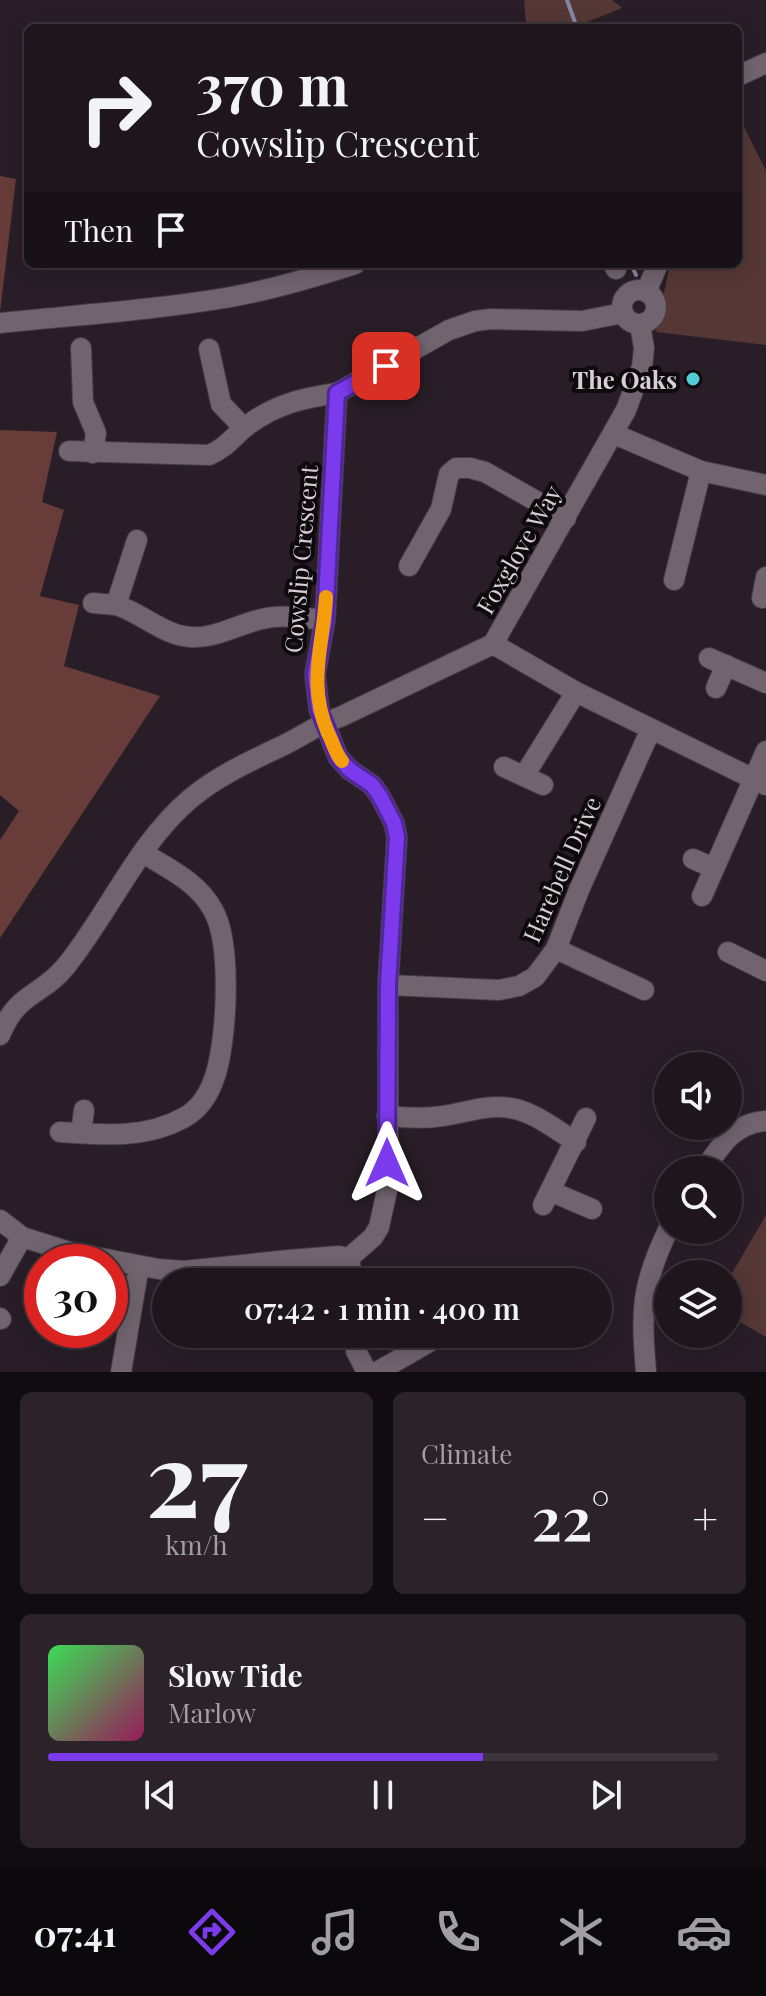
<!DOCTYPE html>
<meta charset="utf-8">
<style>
:root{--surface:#1f161d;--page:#2c232a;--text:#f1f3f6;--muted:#a19fa4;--line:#3c353b;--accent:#7c3aed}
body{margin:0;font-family:"Playfair Display",serif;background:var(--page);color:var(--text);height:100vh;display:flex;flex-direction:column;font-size:30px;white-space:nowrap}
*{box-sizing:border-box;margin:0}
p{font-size:26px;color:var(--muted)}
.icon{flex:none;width:44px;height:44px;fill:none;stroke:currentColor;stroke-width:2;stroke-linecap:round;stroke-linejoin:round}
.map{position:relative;height:1372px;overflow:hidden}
.panel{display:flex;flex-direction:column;gap:20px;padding:20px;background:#110c10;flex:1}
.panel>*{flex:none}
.top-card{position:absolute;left:24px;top:24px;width:718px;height:244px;border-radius:12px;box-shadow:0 4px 20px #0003,0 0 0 2px var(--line);background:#1f161d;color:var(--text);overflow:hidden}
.tools{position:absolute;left:654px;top:1052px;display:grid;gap:16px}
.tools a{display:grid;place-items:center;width:88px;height:88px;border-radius:50%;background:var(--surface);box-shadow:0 4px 20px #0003,0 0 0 2px var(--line);font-size:40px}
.speed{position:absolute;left:24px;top:1244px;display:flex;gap:16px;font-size:40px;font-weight:700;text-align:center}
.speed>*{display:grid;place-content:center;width:104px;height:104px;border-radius:50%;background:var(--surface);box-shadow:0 4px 20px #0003,0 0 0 2px var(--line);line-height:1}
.speed .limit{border:12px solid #d22;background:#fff;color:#111}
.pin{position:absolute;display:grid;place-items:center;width:68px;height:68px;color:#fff;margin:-34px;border-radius:16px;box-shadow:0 4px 12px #0006}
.me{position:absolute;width:88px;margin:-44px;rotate:0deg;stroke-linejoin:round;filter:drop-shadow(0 0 6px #0008)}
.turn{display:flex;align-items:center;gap:28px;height:168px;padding:0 40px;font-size:36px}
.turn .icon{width:104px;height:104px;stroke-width:2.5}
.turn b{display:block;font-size:56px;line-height:68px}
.then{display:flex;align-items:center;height:76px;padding:0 40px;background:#0003;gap:16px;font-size:30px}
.big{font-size:60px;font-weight:600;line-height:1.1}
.panel .widget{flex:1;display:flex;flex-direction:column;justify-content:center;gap:12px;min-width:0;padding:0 28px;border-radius:12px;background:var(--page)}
.panel .dial{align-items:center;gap:0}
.dial b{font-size:104px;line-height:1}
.song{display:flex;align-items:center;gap:24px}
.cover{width:96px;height:96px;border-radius:12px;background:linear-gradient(135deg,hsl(130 70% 55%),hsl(330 70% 35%))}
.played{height:8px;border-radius:4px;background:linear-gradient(90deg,var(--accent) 65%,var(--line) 65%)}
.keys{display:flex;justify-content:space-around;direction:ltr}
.heat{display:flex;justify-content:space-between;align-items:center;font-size:44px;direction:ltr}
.panel .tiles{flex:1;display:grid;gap:20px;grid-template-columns:1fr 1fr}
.widget:last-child{grid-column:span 2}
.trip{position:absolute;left:152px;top:1268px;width:460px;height:80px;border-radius:40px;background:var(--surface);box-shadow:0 4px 20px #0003,0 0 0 2px var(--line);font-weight:600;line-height:80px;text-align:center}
.tab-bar{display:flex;height:128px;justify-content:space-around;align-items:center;background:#0c090c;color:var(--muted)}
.tab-bar .icon{width:56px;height:56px}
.tab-bar .current{color:var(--accent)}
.tab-bar b{font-size:36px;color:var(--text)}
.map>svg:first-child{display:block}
.green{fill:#553836}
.forest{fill:#673c39}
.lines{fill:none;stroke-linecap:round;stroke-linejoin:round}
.stream{stroke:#8686a3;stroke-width:4}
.minor-casing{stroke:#443c43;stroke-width:22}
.minor{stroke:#71646f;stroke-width:20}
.route-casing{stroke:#51269a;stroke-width:20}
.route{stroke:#7c3aed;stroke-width:14}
.slow{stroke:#f59e0b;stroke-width:14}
.poi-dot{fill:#52cbd7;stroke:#0e090d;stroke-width:3}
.labels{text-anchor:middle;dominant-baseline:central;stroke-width:8;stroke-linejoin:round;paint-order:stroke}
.poi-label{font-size:24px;font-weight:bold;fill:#d6cfd5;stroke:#0e090d;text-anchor:end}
.street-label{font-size:24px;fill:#d6cfd5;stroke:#0e090d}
</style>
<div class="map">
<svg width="766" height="1372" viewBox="0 0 766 1372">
<rect width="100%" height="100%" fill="#291e27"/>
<g class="green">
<path d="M524 0H612L622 8C593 19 555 40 526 22Z"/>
<path d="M738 115 766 171V345L656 332 670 264H738Z"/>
<path d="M766 1215V1337L728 1315V1280Z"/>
</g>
<g class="forest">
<path d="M0 176 16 179 0 312Z"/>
<path d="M0 430 57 432 42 502 64 510 40 596 79 605 64 666 160 696 0 938V840L19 811 0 795Z"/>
</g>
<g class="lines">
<g class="stream">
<path d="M567 0 577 28"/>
<path d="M631 264 636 275"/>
</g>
<g class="minor-casing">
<g id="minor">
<path d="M738 76 766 63"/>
<path d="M613 264 616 269"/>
<circle cx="639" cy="307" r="17"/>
<path d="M646 292 658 264"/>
<path d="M0 323C77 315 155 310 231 297 274 289 315 277 355 264"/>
<path d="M81 348 83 402 96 433 93 453"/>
<path d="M209 349 221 404 244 428"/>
<path d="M614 434 701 471 766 485"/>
<path d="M69 451 209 455C228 447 233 436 248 425 276 404 303 398 337 393"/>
<path d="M137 540 116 605C142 613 163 635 190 637 216 639 238 624 262 619 283 614 304 618 325 620"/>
<path d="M409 566 441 509 449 474 456 468H470L485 472 566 518"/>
<path d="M674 580 701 471"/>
<path d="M762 598 766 577"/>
<path d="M93 603 116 605"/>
<path d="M493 644 576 692 766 785"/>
<path d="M709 658 766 683"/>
<path d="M716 688 726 665"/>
<path d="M504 767 543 785"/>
<path d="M524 776 576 692"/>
<path d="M693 859 714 868"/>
<path d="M702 896 766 751"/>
<path d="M556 949 644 990"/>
<path d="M728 952 766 971"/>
<path d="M388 985 499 990 519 986 535 977 556 949 579 890 651 729"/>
<path d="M0 1035C18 991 41 997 66 966 109 913 137 844 190 799 218 775 253 760 286 744 304 735 320 723 340 717L493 644 626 410 642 367 644 348 640 325"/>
<path d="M387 1116C406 1118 424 1119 443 1116 465 1113 486 1104 510 1108 533 1111 556 1130 576 1142"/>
<path d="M60 1132C102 1135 147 1139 185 1117 201 1108 211 1090 216 1073 227 1036 232 943 213 910 198 882 169 869 143 853"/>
<path d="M81 1133 84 1110"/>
<path d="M704 1170C721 1145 734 1123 766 1121"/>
<path d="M550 1191 592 1209"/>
<path d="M543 1205 586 1118"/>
<path d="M0 1220 22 1237 70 1252 158 1269 184 1271 289 1260 339 1256 349 1258"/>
<path d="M349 1258 373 1237 379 1227 388 1186V985L397 837 394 823 380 796 372 785 350 770 338 757 319 709 315 674 325 620 337 393 449 330 475 321 491 319 582 321 623 313"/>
<path d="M349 1258 353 1282"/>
<path d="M0 1276 22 1237"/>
<path d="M504 1282 507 1278"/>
<path d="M0 1318 1 1319"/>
<path d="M356 1334V1351L367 1372"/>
<path d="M121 1372 139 1266"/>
<path d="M377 1372 443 1334"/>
<path d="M646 1372C641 1310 641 1287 668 1230"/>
</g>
</g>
<use href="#minor" class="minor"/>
</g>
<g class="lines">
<g class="route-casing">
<path id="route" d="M386 366 337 393 325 620 315 674 319 709 338 757 350 770 372 785 380 796 394 823 397 837 388 985 387 1163"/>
</g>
<use href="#route" class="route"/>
<path class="slow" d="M326 597C323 648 307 682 328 733 333 742 335 753 342 761"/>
</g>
<circle class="poi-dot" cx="693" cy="379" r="8"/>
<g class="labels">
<g class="poi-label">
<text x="677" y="379">The Oaks</text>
</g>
<g class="street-label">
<text transform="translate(518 549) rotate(-60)">Foxglove Way</text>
<text transform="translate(300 559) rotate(-85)">Cowslip Crescent</text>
<text transform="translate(561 869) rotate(-66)">Harebell Drive</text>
</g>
</g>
</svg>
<div class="tools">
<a><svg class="icon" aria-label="sound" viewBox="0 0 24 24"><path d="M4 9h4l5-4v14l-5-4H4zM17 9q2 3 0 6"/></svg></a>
<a><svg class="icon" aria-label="search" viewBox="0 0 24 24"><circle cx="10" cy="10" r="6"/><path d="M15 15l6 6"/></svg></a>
<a><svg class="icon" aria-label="layers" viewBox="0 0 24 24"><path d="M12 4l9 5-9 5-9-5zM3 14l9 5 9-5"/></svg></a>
</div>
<div class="speed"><div class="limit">30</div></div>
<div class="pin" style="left:386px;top:366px;background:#d93025"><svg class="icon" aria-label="arrive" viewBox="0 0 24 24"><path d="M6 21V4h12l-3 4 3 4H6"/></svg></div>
<svg class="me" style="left:387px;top:1163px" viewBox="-20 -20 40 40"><path d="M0-17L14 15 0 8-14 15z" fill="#7c3aed" stroke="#fff" stroke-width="4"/></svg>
<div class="trip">07:42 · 1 min · 400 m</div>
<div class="top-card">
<div class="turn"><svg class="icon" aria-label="right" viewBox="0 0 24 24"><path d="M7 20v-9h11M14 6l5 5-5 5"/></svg><div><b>370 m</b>Cowslip Crescent</div></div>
<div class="then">Then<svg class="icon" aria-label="arrive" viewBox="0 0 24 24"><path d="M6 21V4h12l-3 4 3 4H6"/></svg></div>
</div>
</div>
<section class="panel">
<div class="tiles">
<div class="widget dial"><b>27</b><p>km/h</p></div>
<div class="widget"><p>Climate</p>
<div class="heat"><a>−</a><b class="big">22°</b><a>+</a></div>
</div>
<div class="widget">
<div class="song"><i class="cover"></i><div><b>Slow Tide</b><p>Marlow</p></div></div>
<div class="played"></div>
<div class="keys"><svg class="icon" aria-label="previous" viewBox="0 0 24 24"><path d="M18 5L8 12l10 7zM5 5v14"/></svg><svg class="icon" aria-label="pause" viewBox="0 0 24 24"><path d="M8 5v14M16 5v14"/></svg><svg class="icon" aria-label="next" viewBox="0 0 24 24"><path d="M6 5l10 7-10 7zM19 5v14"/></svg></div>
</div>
</div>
</section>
<nav class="tab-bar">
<b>07:41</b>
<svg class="icon current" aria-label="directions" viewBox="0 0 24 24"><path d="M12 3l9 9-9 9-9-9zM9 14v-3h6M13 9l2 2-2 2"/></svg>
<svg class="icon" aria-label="music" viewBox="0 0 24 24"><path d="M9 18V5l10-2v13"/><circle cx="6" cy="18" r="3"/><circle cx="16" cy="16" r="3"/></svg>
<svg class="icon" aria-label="phone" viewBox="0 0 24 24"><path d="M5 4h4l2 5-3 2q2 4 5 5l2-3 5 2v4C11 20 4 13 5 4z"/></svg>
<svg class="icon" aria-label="climate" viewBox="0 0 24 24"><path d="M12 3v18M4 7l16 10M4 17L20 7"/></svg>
<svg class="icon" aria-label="car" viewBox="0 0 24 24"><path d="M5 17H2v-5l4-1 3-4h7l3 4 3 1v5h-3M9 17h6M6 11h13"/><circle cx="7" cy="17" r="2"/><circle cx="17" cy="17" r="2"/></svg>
</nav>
